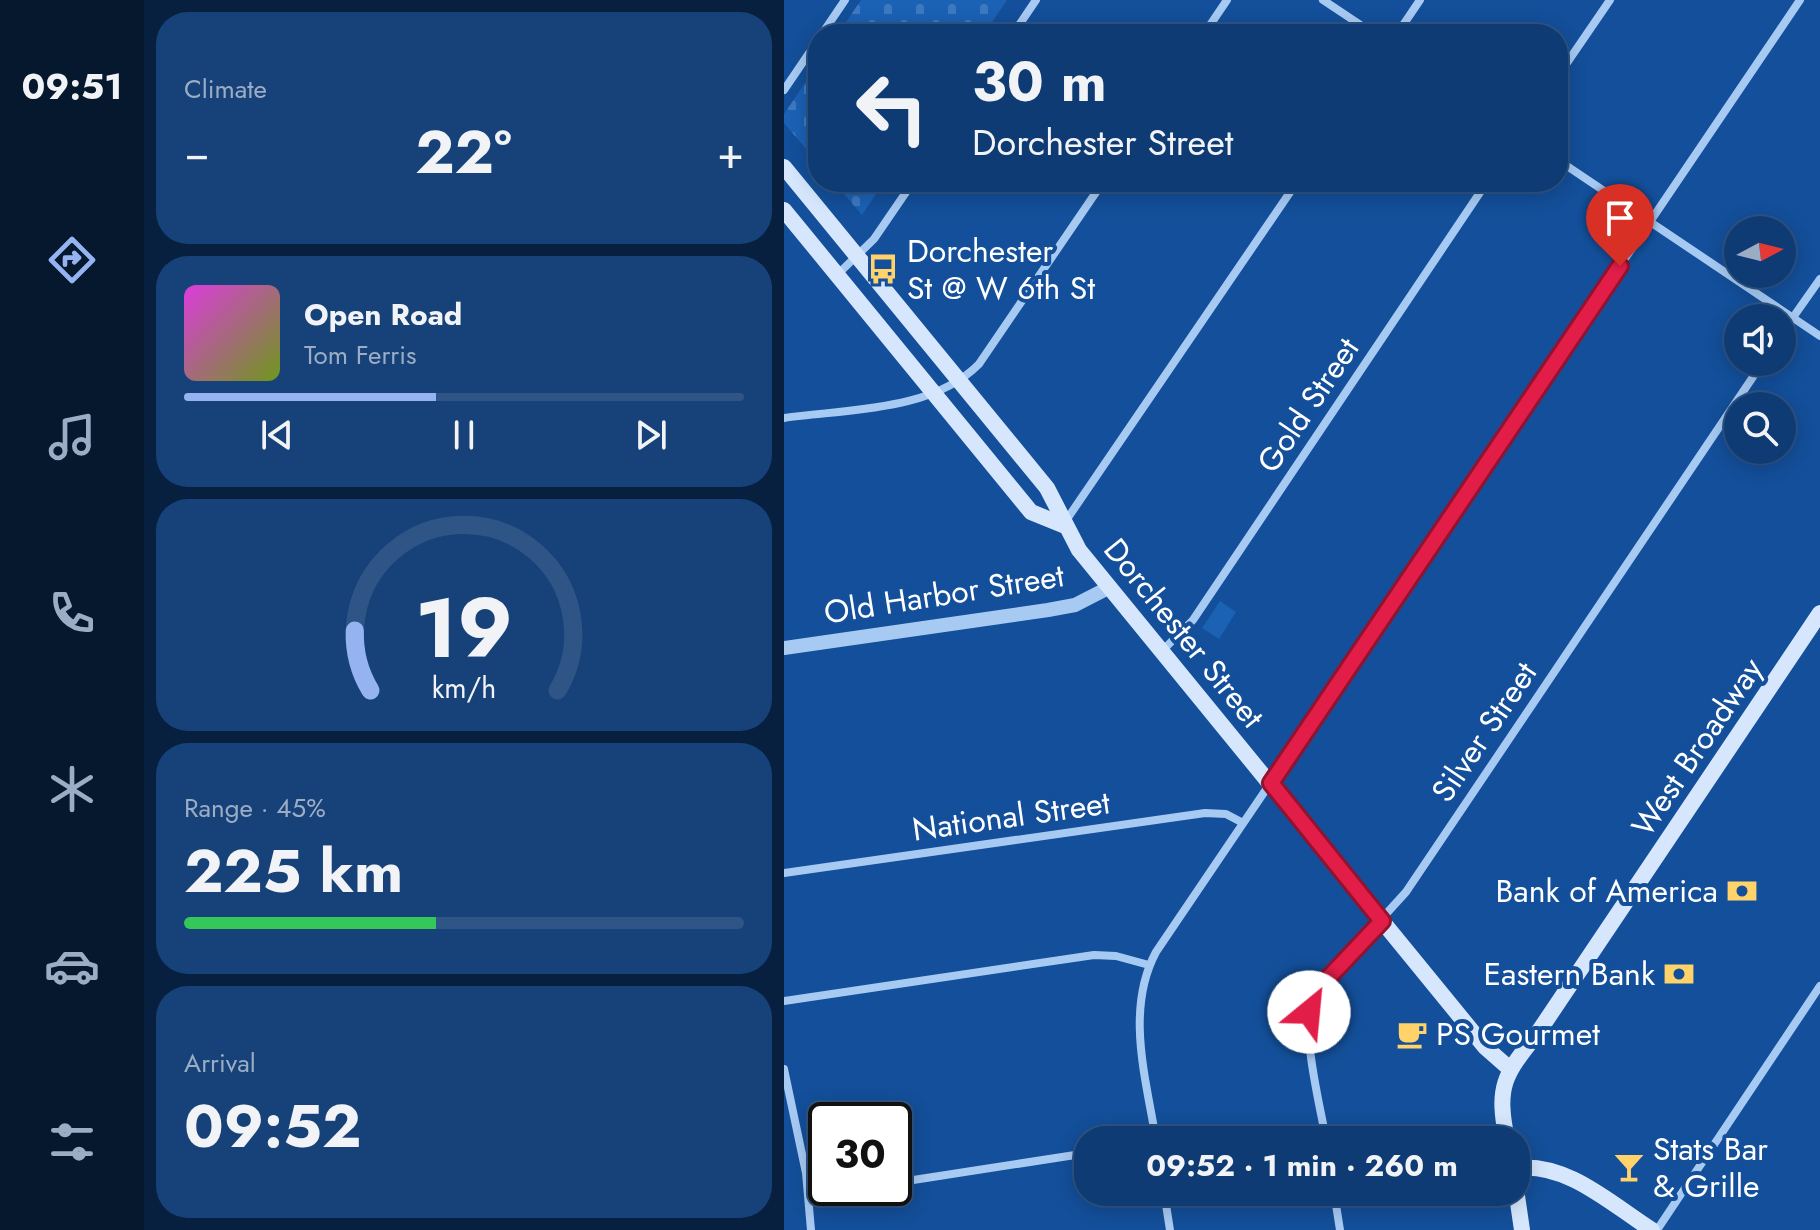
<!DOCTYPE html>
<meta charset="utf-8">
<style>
:root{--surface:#0e3b74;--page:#174279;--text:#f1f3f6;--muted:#9badc5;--line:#2e5586;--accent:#95b2f1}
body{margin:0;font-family:Jost,sans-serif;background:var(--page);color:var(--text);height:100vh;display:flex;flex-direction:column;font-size:30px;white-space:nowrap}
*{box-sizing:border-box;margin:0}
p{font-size:26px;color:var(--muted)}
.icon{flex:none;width:44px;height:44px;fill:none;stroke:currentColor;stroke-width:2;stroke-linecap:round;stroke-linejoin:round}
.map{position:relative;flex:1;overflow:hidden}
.side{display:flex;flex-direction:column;gap:12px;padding:12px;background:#082040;width:640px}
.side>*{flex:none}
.guide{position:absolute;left:24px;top:24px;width:760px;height:168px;border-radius:32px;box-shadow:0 4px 20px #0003,0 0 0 2px var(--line);background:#0e3b74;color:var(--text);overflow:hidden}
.needle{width:52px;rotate:83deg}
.buttons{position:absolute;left:940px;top:216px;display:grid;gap:16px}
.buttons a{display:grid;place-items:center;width:72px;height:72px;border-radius:50%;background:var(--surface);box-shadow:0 4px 20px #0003,0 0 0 2px var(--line);font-size:40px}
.speed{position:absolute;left:24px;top:1102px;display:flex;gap:16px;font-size:40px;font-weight:700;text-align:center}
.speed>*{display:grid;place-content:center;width:104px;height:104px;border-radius:50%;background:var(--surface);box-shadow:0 4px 20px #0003,0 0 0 2px var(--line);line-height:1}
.speed .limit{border:4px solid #111;border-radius:12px;background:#fff;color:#111}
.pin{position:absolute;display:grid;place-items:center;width:68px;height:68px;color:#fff;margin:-82px -34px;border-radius:50% 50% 50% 0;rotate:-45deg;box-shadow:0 0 8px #0007}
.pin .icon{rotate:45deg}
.me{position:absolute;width:88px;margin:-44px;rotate:28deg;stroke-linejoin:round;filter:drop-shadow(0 0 6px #0008)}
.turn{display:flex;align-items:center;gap:28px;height:168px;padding:0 32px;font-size:36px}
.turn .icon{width:104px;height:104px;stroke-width:2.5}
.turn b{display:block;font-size:56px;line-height:68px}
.big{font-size:60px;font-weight:700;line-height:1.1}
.side .card{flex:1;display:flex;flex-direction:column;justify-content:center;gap:12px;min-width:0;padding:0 28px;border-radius:32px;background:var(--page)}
.side .dial{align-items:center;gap:0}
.dial svg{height:208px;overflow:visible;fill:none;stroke:var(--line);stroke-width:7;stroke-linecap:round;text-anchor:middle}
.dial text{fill:var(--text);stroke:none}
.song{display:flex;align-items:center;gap:24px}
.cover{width:96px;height:96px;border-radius:12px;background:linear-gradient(135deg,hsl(300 70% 55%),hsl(80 70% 35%))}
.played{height:8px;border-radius:4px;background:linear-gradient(90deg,var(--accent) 45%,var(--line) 45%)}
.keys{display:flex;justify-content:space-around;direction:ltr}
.heat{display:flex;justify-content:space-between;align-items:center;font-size:44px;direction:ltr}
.charge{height:12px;border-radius:6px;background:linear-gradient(90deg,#34c759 45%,var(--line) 0)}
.trip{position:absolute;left:290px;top:1126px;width:456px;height:80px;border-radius:32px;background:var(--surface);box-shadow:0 4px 20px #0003,0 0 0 2px var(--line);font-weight:700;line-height:80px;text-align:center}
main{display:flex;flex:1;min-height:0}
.dock{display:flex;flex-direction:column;width:144px;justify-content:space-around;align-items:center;background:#06182e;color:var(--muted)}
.dock .icon{width:56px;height:56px}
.dock .active{color:var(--accent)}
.dock b{font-size:36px;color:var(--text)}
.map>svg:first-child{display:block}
.cemetery{fill:url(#cemetery-stones)}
.park{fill:#1b61b4}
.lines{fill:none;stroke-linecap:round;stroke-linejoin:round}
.minor{stroke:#a7caf3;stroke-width:8}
.tertiary{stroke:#a7caf3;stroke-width:14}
.secondary{stroke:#d6e7fd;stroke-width:16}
.route-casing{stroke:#92132f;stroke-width:20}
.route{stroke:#e11d48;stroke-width:14}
.labels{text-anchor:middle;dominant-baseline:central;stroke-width:8;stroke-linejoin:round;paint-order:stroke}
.poi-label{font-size:32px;fill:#fff;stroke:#134f9a;text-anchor:start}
.street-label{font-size:32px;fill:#fff;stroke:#134f9a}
</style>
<main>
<nav class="dock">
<b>09:51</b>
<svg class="icon active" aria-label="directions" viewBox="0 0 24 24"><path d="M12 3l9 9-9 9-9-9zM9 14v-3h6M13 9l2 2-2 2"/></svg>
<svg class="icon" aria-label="music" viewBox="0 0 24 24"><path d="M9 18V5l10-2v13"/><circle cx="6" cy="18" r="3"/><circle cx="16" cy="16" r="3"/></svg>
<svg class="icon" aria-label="phone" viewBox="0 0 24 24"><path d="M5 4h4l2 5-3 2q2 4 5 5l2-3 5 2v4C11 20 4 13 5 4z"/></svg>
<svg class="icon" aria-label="climate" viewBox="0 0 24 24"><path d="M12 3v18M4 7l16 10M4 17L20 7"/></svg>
<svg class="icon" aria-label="car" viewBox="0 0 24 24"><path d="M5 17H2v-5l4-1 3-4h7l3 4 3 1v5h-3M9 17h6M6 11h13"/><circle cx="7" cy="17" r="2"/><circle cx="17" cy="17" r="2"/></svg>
<svg class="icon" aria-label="filters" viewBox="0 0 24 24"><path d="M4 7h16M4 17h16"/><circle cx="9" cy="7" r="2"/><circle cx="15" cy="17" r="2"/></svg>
</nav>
<section class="side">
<div class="card"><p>Climate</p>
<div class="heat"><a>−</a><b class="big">22°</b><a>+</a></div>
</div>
<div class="card">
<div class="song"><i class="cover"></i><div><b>Open Road</b><p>Tom Ferris</p></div></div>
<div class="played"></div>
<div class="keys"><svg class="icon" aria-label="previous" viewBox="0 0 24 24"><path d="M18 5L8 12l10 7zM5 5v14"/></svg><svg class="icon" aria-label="pause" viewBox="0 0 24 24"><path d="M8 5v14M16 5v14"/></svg><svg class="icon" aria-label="next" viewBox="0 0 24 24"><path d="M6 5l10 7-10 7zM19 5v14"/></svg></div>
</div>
<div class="card dial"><svg viewBox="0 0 100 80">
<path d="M14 69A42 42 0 1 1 86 69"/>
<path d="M14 69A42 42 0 0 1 8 46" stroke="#95b2f1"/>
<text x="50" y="56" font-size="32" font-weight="700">19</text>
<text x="50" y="72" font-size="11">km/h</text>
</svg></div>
<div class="card"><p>Range · 45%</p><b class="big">225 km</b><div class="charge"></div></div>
<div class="card"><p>Arrival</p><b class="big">09:52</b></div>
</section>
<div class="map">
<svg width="1036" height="1230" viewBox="0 0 1036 1230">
<defs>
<pattern id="cemetery-stones" width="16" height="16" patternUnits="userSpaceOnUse" patternTransform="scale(2)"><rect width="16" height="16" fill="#1b61b4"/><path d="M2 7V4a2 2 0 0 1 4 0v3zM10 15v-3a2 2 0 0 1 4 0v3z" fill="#3d79bf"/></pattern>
</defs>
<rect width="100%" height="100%" fill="#134f9a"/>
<g class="cemetery">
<path d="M77 0H223L200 34H54Z"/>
<path d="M34 64V163L0 123V114Z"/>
<path d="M50 182H100L78 215Z"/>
</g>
<path class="park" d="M436 601 452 612 435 639 418 628Z"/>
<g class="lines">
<g class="minor">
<path d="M539 0 590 34"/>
<path d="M38 34 61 0"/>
<path d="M229 34 252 0"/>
<path d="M420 34 443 0"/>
<path d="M613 34 636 0"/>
<path d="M774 76 826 0"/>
<path d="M0 90 34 40"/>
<path d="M774 160 1036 336"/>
<path d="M54 274 90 239 129 182"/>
<path d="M998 333 1036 279"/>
<path d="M0 418C62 409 148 412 195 364L319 182"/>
<path d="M281 522 513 182"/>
<path d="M379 650 409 620 703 182"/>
<path d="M0 873 421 813 442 814 459 823"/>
<path d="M0 1001 310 955 332 956 365 965"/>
<path d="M0 1069 22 1173 27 1230"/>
<path d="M372 1140C362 1078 341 1010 372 952L1016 0"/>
<path d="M542 1140C536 1103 514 1024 531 992L622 892 979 362"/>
<path d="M110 1183 304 1153"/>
<path d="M380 1192 386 1230"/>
<path d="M550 1192 556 1230"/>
<path d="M25 1195 78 1188"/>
<path d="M873 1230 1036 986"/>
</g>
<path class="tertiary" d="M0 648 264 610 291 605 326 587"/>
<g class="secondary">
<path d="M0 167 263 488 295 550 701 1047 726 1069"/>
<path d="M0 210 247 512 279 525"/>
<path d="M723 1140C712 1086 720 1075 753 1034L1036 613"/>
<path d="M732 1168C783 1162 827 1204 868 1230"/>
<path d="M732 1189 738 1230"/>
</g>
</g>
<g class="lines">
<g class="route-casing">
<path id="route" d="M525 1012 531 992 598 921 487 783 836 266"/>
</g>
<use href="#route" class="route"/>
</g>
<defs>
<g id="bus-bare" transform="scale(2.4)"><path d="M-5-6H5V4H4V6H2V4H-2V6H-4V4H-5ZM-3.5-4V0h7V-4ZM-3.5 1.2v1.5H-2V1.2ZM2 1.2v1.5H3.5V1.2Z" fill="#ffd369" stroke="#134f9a" stroke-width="2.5" paint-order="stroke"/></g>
<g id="bank-bare" transform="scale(2.4)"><path d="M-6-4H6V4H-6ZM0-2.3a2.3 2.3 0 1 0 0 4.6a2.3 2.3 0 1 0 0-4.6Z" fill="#ffd369" stroke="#134f9a" stroke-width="2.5" paint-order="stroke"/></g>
<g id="cafe-bare" transform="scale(2.4)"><path d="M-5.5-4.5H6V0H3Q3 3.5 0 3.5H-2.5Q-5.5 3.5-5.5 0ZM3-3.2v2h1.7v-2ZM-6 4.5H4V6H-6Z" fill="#ffd369" stroke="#134f9a" stroke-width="2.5" paint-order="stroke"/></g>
<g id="bar-bare" transform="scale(2.4)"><path d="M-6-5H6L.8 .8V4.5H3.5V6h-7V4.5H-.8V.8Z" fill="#ffd369" stroke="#134f9a" stroke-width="2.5" paint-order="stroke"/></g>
</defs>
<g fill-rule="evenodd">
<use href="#bus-bare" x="99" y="269"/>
<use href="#bank-bare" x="958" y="891"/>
<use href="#bank-bare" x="895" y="974"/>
<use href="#cafe-bare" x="628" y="1034"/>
<use href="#bar-bare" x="845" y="1167"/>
</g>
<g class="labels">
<g class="poi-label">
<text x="123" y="251">Dorchester<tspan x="123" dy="37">St @ W 6th St</tspan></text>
<text x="934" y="891" text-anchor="end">Bank of America</text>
<text x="871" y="974" text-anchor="end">Eastern Bank</text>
<text x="652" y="1034">PS Gourmet</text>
<text x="869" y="1149">Stats Bar<tspan x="869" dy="37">&amp; Grille</tspan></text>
</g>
<g class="street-label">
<text transform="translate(524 405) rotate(-56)">Gold Street</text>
<text transform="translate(160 594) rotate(-9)">Old Harbor Street</text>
<text transform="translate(400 633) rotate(51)">Dorchester Street</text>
<text transform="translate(700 732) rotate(-56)">Silver Street</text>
<text transform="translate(913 747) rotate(-56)">West Broadway</text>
<text transform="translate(227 816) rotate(-8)">National Street</text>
</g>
</g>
</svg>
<div class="buttons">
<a><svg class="needle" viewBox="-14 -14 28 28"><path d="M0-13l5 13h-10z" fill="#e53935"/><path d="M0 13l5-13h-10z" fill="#9badc5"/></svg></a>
<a><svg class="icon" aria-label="sound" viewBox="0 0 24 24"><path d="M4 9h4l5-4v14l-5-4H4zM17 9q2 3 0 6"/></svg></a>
<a><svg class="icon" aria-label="search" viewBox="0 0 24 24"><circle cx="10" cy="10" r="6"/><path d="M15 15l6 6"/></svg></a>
</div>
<div class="speed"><div class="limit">30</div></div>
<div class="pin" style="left:836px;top:266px;background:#d93025"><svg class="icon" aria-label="arrive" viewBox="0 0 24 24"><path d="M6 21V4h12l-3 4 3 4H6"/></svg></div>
<svg class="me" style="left:525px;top:1012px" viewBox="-20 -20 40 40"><circle r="19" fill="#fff"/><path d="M0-13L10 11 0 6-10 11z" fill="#e11d48"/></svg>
<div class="trip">09:52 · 1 min · 260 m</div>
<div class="guide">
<div class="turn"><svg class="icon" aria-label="left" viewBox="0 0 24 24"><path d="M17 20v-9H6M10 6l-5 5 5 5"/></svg><div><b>30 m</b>Dorchester Street</div></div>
</div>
</div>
</main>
